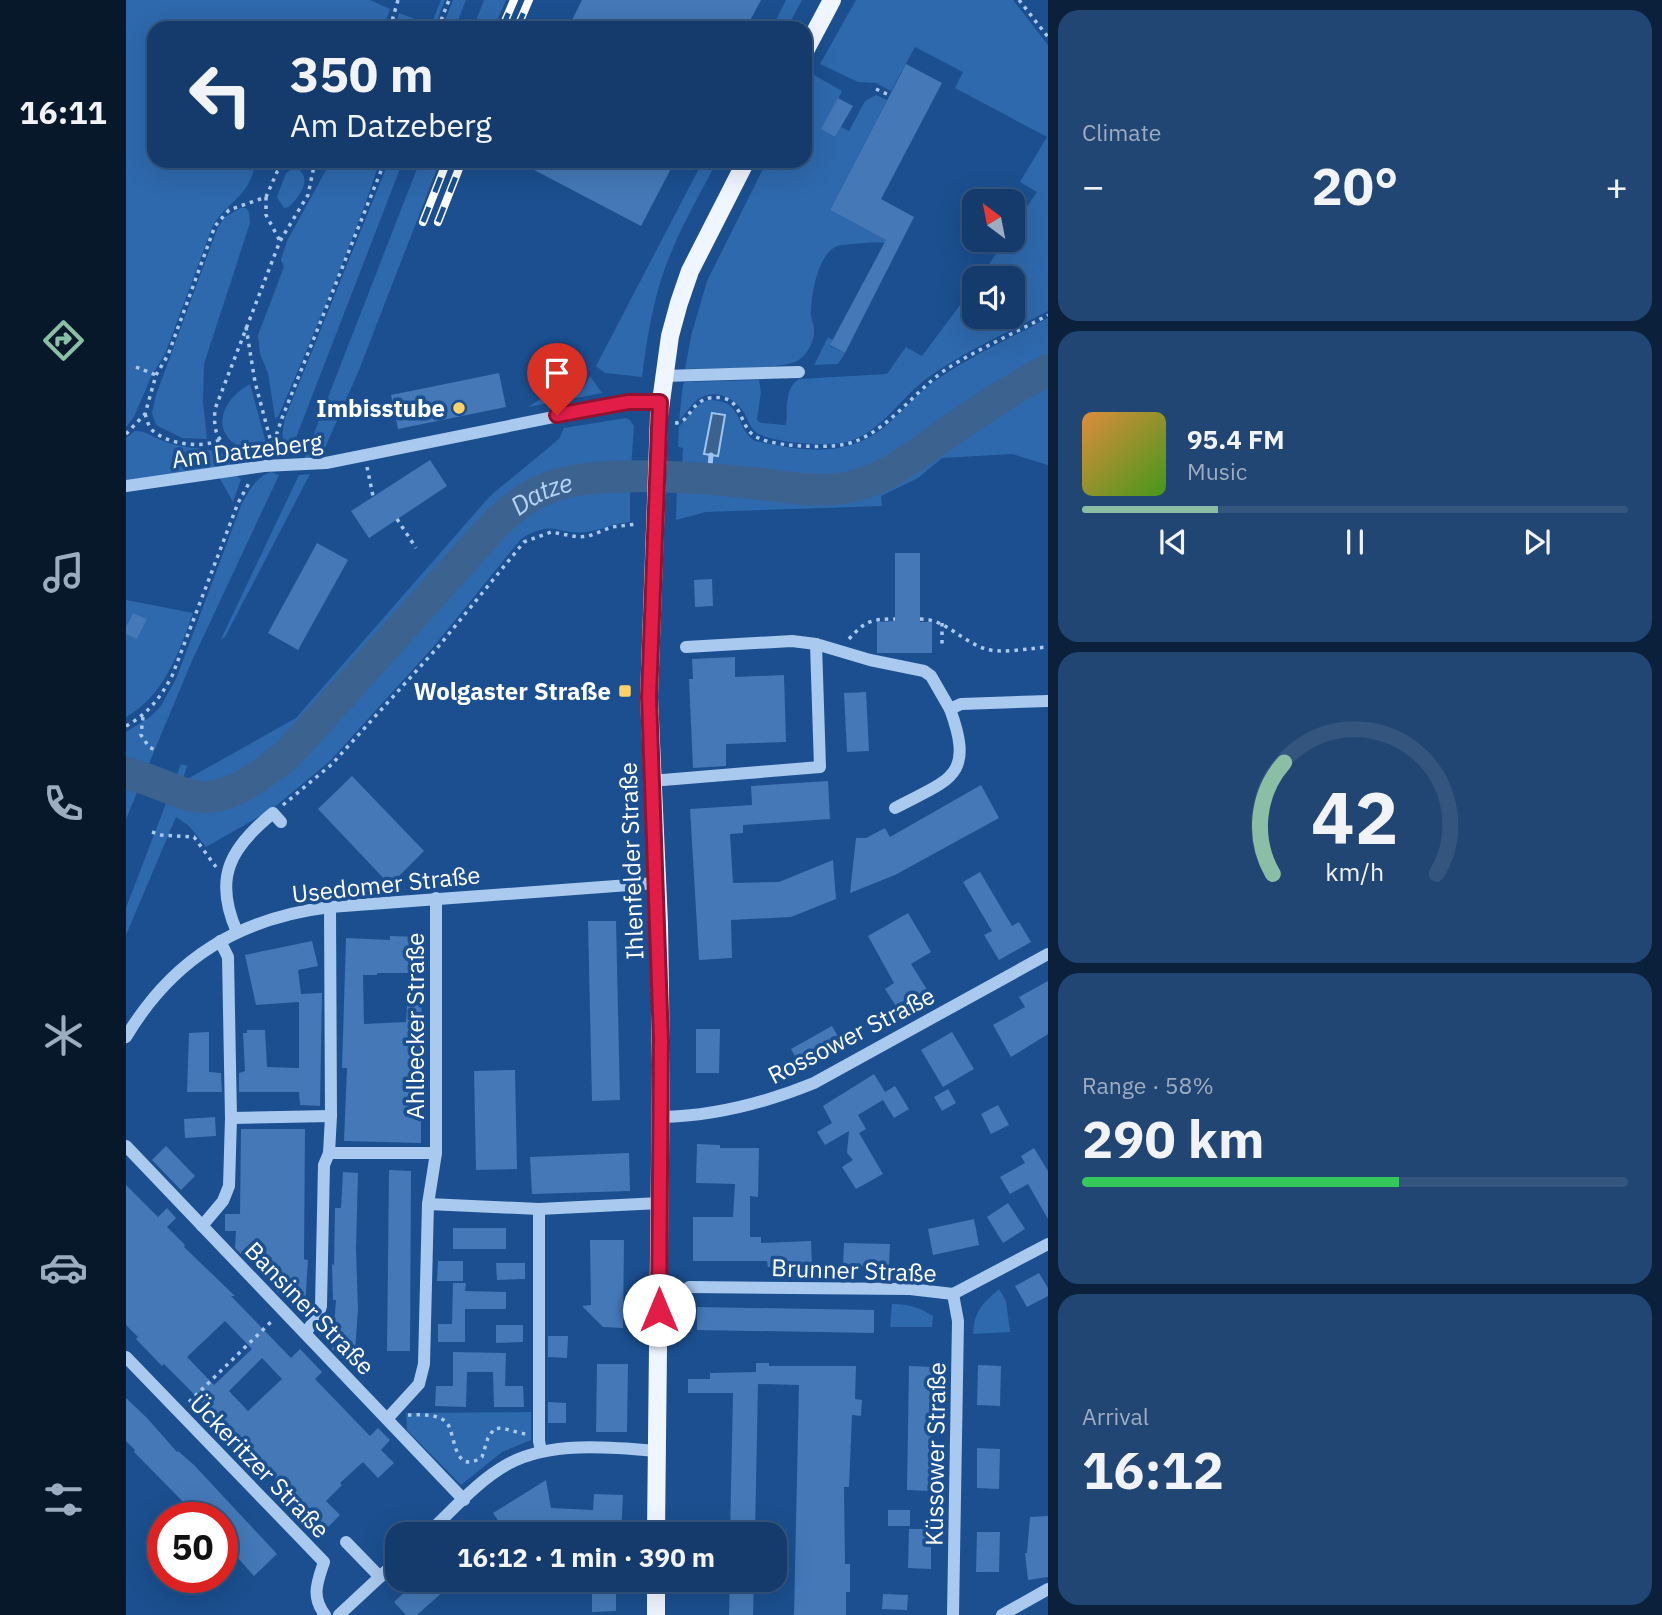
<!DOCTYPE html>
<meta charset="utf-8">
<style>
:root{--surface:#143b6b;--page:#214673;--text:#f1f3f6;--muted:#9dadc1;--line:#33557e;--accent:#8abfa5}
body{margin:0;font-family:"IBM Plex Sans",sans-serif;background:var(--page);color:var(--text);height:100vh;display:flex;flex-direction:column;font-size:26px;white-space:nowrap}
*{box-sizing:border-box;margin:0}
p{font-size:23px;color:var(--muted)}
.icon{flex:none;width:38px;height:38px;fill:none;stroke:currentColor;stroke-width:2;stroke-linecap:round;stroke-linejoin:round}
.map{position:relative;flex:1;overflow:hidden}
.details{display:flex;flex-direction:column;gap:10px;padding:10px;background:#0b203b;width:614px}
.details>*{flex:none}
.top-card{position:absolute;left:21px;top:21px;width:665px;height:147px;border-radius:21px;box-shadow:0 7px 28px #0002,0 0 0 2px var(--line);background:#143b6b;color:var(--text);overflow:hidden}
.needle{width:46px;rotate:328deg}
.tools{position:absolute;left:836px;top:189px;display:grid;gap:14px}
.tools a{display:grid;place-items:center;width:63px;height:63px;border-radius:14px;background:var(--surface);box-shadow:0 7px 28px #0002,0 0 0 2px var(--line);font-size:35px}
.speed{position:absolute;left:21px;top:1502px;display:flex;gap:14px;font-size:35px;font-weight:700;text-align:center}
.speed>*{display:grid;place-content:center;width:91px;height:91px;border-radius:50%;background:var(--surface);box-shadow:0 7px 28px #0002,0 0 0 2px var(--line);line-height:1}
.speed .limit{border:10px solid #d22;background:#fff;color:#111}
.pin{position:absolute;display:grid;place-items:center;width:60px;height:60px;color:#fff;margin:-72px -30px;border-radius:50% 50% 50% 0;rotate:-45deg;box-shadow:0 0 7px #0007}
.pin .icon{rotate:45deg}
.me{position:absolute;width:77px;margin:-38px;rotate:0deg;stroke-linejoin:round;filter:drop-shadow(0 0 5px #0008)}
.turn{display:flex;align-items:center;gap:24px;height:147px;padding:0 28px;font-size:32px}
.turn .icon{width:91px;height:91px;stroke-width:2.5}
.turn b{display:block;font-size:49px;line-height:60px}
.big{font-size:52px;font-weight:800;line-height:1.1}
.details .card{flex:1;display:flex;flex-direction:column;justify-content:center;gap:10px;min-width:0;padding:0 24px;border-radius:21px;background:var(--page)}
.details .dial{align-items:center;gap:0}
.dial svg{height:182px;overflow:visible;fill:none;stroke:var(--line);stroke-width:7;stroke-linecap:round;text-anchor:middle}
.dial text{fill:var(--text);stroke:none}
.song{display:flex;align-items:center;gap:21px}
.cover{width:84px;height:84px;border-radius:10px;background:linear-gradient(135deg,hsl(30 70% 55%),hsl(100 70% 35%))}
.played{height:7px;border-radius:4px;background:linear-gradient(90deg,var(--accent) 25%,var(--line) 25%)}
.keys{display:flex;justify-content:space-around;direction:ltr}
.heat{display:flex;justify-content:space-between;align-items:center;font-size:38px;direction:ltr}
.charge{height:10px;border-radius:5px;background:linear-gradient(90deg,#34c759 58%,var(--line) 0)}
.trip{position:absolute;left:259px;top:1522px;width:402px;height:70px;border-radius:21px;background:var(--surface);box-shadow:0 7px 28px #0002,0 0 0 2px var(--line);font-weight:800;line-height:70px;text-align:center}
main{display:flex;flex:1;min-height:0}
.tab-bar{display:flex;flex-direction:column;width:126px;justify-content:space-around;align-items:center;background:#08182b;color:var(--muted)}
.tab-bar .icon{width:49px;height:49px}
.tab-bar .current{color:var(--accent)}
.tab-bar b{font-size:32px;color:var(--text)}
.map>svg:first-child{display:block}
.green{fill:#2e69ad;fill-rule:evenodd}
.water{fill:#3c6290;stroke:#9cc4f0;stroke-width:2}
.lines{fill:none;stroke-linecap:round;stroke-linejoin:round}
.stream{stroke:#9cc4f0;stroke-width:5}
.river{stroke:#3c6290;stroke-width:32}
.building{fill:#4478b7;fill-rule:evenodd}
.path{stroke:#a9c9ee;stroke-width:3.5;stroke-dasharray:3.5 5;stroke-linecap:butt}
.minor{stroke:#a9c9ee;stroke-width:12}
.major{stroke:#f0f6ff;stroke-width:18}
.rail-casing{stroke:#fff;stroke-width:8}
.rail{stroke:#1b4f8f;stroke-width:5;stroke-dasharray:16;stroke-linecap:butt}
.route-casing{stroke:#92132f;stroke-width:18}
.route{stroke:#e11d48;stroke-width:12}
.poi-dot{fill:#ffd166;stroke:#1b4f8f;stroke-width:2.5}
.labels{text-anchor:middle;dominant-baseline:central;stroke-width:7;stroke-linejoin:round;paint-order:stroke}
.poi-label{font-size:24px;font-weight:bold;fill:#fff;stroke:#1b4f8f;text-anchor:end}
.street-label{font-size:24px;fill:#fff;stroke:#1b4f8f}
.water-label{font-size:26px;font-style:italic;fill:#b5d3f5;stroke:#1b4f8f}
</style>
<main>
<nav class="tab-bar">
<b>16:11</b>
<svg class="icon current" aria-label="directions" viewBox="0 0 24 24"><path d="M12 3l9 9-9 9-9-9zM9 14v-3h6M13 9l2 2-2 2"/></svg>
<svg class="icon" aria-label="music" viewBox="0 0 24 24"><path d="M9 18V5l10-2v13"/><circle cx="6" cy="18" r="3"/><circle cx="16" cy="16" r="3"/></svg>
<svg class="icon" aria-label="phone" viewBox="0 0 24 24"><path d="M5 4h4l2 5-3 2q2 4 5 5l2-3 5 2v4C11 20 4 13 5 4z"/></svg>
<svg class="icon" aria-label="climate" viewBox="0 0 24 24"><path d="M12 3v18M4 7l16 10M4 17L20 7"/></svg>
<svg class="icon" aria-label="car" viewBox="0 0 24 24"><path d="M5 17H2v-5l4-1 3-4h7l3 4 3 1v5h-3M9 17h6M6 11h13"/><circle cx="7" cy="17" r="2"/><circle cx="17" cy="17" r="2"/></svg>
<svg class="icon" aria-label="filters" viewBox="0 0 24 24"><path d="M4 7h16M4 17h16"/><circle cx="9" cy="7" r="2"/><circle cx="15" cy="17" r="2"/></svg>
</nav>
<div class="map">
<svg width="922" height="1615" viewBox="0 0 922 1615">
<rect width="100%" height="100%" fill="#1b4f8f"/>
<g class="green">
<path d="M0 0H244L264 9 257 28H28V161H130C123 198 104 199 87 225L39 354 25 377 8 417 0 427Z"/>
<path d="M315 0H319L308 28H275L270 24 273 13 305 25Z"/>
<path d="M327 0H340L329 28H316Z"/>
<path d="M358 0H380L368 28H347Z"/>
<path d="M660 0H676L661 28H646Z"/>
<path d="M730 0H887L922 45V311C881 333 837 352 800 379 772 400 753 436 716 443 697 446 647 443 631 433 623 427 622 418 617 411 607 396 586 388 571 400 564 406 559 414 553 421L557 384 559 382 633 380 635 392 631 420 635 423 660 425C662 409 658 388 673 379L761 374 780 347 796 356 849 285V317H887V278H854L879 240H887V227L911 192 894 182 921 137 829 88 837 72 789 47 765 91 750 83 732 82 694 64Z"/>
<path d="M688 75 716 91 696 129 709 137 715 127 723 131 739 101 750 95 761 100 704 210 762 241 759 243C748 241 738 243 727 244 720 245 712 244 706 249 691 261 685 295 685 314 685 319 688 324 688 329 689 340 681 356 671 361 655 370 581 368 559 369L565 336 581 281 641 161H679V92Z"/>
<path d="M205 161H254C225 248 188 333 152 417L149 418 142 373 134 354 132 335 158 267 155 260 161 241Z"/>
<path d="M263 161H277L166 448C152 442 157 431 159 418Z"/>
<path d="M294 161H314L233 370 195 457 178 459Z"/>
<path d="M577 161H591C571 200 547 240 534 283 525 314 520 345 516 377L479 373 470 366Z"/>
<path d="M169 167C188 177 174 196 163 207L158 208 151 197 160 173Z"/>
<path d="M115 208H120L123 212 124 223 78 364 77 401 81 439 56 438 30 425 26 413 30 395 92 227 99 217Z"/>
<path d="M922 318V465L886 454 816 458 792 478 755 496 756 506 580 512 550 520 551 486H555L557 448 552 447 553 426C561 419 568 407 577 402 582 399 588 400 593 401 615 404 612 431 629 441 677 451 721 459 761 425 776 412 789 396 805 384 840 358 883 339 922 318ZM586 413 599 415 591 456 579 454Z"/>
<path d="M702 337 707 340 704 346 719 353 712 364 688 365Z"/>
<path d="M464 376 476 393 402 407 416 398 457 389Z"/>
<path d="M124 384 140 443 134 452C85 447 86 405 124 384Z"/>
<path d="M500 418 504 420 508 426 504 484V522C487 523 476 530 460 532 430 536 430 518 395 539L309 645 204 761 145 810 80 847 63 826 50 817 0 935V908L55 764 61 766 56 782 170 718 364 496 433 439 438 428Z"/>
<path d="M9 431C20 431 25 436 35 440 55 449 76 447 96 453L105 465 0 483V438Z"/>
<path d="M145 472 153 475 65 663 0 819V732L24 717 35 706 50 679 116 503C124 489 130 477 145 472Z"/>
<path d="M184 474 99 637 95 639 173 475Z"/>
<path d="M109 475 115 479 107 502 93 477Z"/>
<path d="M0 600 67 613C53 652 38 696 0 717Z"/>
<path d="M873 1289 880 1301 884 1332 847 1334C849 1310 855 1305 873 1289Z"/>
<path d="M766 1304C783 1304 792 1307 807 1316L806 1327H764Z"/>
<path d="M405 1412V1440L376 1452 335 1485 281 1430 280 1413Z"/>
</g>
<path class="water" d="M586 413 599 415 592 456 578 454Z"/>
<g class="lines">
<path class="stream" d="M583 478 585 455"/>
<path class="river" id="s1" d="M0 773C22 778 41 788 62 795 99 806 137 774 163 753L371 522C386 509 400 497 419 489 467 468 582 478 636 484 667 488 700 494 731 485 764 476 791 454 818 435 852 412 885 389 922 370"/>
</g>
<g class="building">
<path d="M456 0H635L620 28H442Z"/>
<path d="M780 64 816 83 755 199 788 217 719 353 704 345 760 240 704 210Z"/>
<path d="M712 98 727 106 709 137 695 129Z"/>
<path d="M391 161H549L515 226Z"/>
<path d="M373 373 380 407 272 429 265 395Z"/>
<path d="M304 460 321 486 243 538 225 511Z"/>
<path d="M191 543 222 560 172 650 142 633Z"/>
<path d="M769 553H794V622H806V653H751V622L769 621Z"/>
<path d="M586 579 587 606 569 607 568 580Z"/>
<path d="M7 613 21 619 11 639 0 634V628Z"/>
<path d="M609 657V677L658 675 660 742 600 744V766L567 768 563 679H567L566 659Z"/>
<path d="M740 692 743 751 721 752 718 693Z"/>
<path d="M226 776 298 851 264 885 192 809Z"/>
<path d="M702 781 704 819 617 825V833L604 834 607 883 653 882 707 860 710 899 665 917 605 920 606 958 573 960 564 809 626 805 625 786Z"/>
<path d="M855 785 873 818 769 875 724 893 730 838H740L759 828 764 837Z"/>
<path d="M854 872 886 926 893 922 905 942 873 960 858 935 866 931 837 882Z"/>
<path d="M782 913 805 952 785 964 805 996 775 1014 759 989 768 983 742 936Z"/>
<path d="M462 921H490L494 1100 466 1101Z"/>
<path d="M264 936 296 937 295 1143 218 1141 221 1068H216L220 938 264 940ZM251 973H283L280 1022 238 1024 237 975H251Z"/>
<path d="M186 941 192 966 172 970 175 994 196 993 194 1106 174 1105 173 1092H113V1073L119 1071 117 1033H121V1030H139L141 1067 173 1068V1002L130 1005 119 955Z"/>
<path d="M922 981V1034L885 1057 867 1025 899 1007 893 997Z"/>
<path d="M706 1026 717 1045 676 1069 665 1049Z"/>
<path d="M570 1029H594L593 1073H570Z"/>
<path d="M83 1032V1072L95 1073 96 1092H61L63 1033Z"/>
<path d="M826 1032 848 1069 817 1087 795 1050Z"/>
<path d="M389 1070 391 1169 350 1170 348 1071Z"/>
<path d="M748 1074 759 1092 769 1086 783 1109 768 1118 757 1100 732 1115 740 1129 733 1133 757 1174 730 1189 716 1167 727 1160 721 1153 723 1131 699 1145 691 1132 706 1123 697 1106Z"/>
<path d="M822 1089 830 1103 816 1111 808 1097Z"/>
<path d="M872 1105 883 1125 865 1134 855 1114Z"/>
<path d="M89 1117 90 1136 59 1138 58 1119Z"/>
<path d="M115 1129H179L178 1259 182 1260 179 1307H167L166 1295H154L148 1288V1271H135V1257L117 1256 109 1248 110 1231H99V1214H114Z"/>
<path d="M571 1144 594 1145V1148H633L632 1197 624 1196V1237H635V1243L685 1241 686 1265 642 1267 641 1261H567V1217H607L609 1184 570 1183Z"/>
<path d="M40 1146 69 1176 55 1190 26 1160Z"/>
<path d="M908 1148 922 1171V1219L902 1184 884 1194 874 1177 899 1163 895 1156Z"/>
<path d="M503 1153 504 1191 406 1194 404 1157Z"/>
<path d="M263 1170 285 1171 284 1351H261Z"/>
<path d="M217 1172 232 1173 230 1249 232 1310 229 1351 206 1350 210 1300H207L206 1264 208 1265 209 1208H215Z"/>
<path d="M0 1185 32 1217 41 1208 50 1218 41 1227 59 1245 58 1247 109 1296H105L165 1358 174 1349 196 1372 189 1379 244 1436 252 1428 264 1440 255 1450 268 1463 252 1478 237 1462 214 1483 216 1485 200 1501 214 1515 198 1531 148 1482 150 1479 101 1432 103 1430 62 1388 38 1364 36 1366 10 1339 12 1337 0 1325ZM99 1321 126 1349 88 1385 61 1357ZM136 1358 156 1379 122 1411 103 1391Z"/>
<path d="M882 1203 899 1229 877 1243 861 1217Z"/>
<path d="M848 1219 853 1245 807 1255 802 1229Z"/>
<rect x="327" y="1228" width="53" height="21"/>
<path d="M464 1240H498L497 1328 477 1327 456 1306 465 1305Z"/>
<path d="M718 1243 764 1244 763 1267 717 1266Z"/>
<path d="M312 1261H337V1281H311Z"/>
<path d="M370 1263H399V1279L371 1280Z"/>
<path d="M913 1273 922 1288V1296L901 1307 889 1286Z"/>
<path d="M327 1283H340L339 1291 380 1292V1309H339V1342H312V1324H326Z"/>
<path d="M571 1307 748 1310V1333L571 1330Z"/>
<path d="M370 1325H397V1342L370 1343Z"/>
<path d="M422 1336H442L441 1358 422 1357Z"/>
<path d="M327 1352 380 1353 379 1386H397L398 1407H368L367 1372H341L340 1407 309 1406 310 1386H327Z"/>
<path d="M630 1363H643V1366H730L729 1399 736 1400 735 1416 726 1415 723 1487H718L719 1564H724V1592H720V1615H668L673 1385 632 1384 629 1535H604L607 1393H562V1379H584V1373L630 1372Z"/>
<path d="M471 1364H502L501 1432H470Z"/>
<path d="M852 1365 875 1366 874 1406 851 1405Z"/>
<path d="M783 1366 806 1367 804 1491 781 1490Z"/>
<path d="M0 1398 21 1418 51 1452 52 1451 68 1465 151 1554 128 1576 96 1540V1517H72L8 1452 9 1450 0 1441Z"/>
<path d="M422 1402 440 1403V1423H422Z"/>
<path d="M851 1448 874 1449 873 1489 851 1488Z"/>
<path d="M420 1480 425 1508 467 1510 468 1494 497 1495 495 1535H466V1531L424 1528 422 1533 394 1521 379 1531 367 1513Z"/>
<rect x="762" y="1510" width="22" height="16"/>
<path d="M922 1516V1577L902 1580 899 1553H901L904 1517Z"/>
<path d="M783 1529H805V1569L782 1568Z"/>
<path d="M851 1532H874L873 1572H850Z"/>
<path d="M292 1580H330L291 1615H280L268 1602Z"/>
<path d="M466 1580H490V1611L466 1612Z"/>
<path d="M604 1580H628L627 1615H603Z"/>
<path d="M757 1594 782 1595 781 1610 756 1609Z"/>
</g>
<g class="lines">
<g class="path">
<path d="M893 0 922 37"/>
<path d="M264 28 272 0"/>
<path d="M312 28 323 0"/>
<path d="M679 78 685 67"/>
<path d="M750 89 763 95"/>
<path d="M140 197V215L154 241"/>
<path d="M120 327 129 382 146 446"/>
<path d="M10 367 30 375"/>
<path d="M19 414C21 419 22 426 26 430 41 444 75 449 93 440"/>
<path d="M549 423C567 423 563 393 597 398 615 402 614 423 626 434 640 447 696 448 715 445 757 439 787 391 822 368 854 348 889 333 922 315"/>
<path d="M0 434 19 414 30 375 42 355 89 226 103 210 140 197 151 172 164 161"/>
<path d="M145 451 156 418 259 161"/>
<path d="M114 456C92 442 87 435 89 409L154 241 182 195 189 161"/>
<path d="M241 467 247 496"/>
<path d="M271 519 290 548"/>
<path d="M794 619C820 619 836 642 860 649 875 654 905 648 922 647"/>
<path d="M816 623V646"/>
<path d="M723 639C739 621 745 619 769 619"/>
<path d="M17 717 15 735 23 747 31 751"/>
<path d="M0 726C22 714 34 698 46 676L112 503 123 483"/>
<path d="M157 805 206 764 312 647 398 542 425 532 452 537 463 536 486 527 511 524"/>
<path d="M26 832 35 835 68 837 90 867"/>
<path d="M63 1402 148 1319"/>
<path d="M282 1415C295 1415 310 1413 320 1422 330 1431 326 1477 356 1457L362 1438 368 1429C378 1426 389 1433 400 1434"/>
</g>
<g class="minor">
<path d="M537 376 673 372"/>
<path d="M0 486 138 466 200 463 502 402H534"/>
<path d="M560 647 666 641 690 644"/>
<path d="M525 781 694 767 690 644 744 660 798 671 805 676 824 709 835 704 922 701"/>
<path d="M769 808C824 779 849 777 824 709"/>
<path d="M111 932C87 878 104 848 147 813L155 822"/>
<path d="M0 1037C47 958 114 918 204 907L530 883"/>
<path d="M536 1117C589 1116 639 1103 688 1083L922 954"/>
<path d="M105 1118 205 1116"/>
<path d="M0 1146 338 1500"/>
<path d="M203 1153H310"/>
<path d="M302 1204 413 1209 534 1203"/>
<path d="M413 1209V1441L415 1451"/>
<path d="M76 1226 97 1201 103 1186 105 1118 102 957 94 941"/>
<path d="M563 1287 784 1289 827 1294 922 1244"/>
<path d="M827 1294 832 1321 827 1615"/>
<path d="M179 1333 191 1318 195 1306 198 1165 203 1153 205 1116 204 907"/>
<path d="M0 1357 198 1562C191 1583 185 1596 199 1615"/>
<path d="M261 1419 293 1384 298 1364 302 1204 310 1153V898"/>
<path d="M300 1535C326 1511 351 1481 382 1464 423 1441 485 1447 531 1451"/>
<path d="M220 1542 254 1577"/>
<path d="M213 1615 271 1561"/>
<path d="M876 1615 922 1589"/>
</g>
<g class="major">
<path d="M679 51 706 0"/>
<path d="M530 1535 535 1065 533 924 523 697 533 416 544 336 553 303 564 271 620 161"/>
<path d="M530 1615V1580"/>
</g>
<g class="rail-casing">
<g id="rail">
<path d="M376 28 388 0"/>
<path d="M391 28 403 0"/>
<path d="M297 222 321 161"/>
<path d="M312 222 336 161"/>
</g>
</g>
<use href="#rail" class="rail"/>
</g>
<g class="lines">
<g class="route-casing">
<path id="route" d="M431 415 502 402H534L523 697 535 1041 533 1310"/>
</g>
<use href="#route" class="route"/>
</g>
<g class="poi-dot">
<circle cx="333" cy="408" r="7"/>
<rect x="492" y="684" width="14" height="14" rx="3.5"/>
</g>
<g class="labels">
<g class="poi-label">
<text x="319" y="408">Imbisstube</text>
<text x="485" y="691">Wolgaster Straße</text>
</g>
<g class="street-label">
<text transform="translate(121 450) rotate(-7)">Am Datzeberg</text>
<text transform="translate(505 861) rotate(-92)">Ihlenfelder Straße</text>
<text transform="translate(260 884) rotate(-6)">Usedomer Straße</text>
<text transform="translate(289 1026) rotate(-90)">Ahlbecker Straße</text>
<text transform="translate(725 1035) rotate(-27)">Rossower Straße</text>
<text transform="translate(728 1270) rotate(2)">Brunner Straße</text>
<text transform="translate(184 1308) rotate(46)">Bansiner Straße</text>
<text transform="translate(809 1454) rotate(-89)">Küssower Straße</text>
<text transform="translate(134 1466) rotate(46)">Ückeritzer Straße</text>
</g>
<g class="water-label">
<text stroke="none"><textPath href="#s1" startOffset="544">Datze</textPath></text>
</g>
</g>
</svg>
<div class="tools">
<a><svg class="needle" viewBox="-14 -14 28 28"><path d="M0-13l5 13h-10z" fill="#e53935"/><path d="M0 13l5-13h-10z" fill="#9dadc1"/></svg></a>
<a><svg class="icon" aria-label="sound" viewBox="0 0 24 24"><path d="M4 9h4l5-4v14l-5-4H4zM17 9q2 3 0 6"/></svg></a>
</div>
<div class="speed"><div class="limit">50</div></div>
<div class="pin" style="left:431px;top:415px;background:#d93025"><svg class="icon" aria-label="arrive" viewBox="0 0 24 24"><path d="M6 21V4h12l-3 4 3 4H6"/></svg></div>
<svg class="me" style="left:533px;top:1310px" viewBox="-20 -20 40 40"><circle r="19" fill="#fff"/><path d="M0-13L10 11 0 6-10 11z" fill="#e11d48"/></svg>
<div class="trip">16:12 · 1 min · 390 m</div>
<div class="top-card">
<div class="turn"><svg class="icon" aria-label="left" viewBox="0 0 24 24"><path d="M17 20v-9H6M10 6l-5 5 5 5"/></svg><div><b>350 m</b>Am Datzeberg</div></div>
</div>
</div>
<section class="details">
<div class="card"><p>Climate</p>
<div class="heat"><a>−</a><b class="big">20°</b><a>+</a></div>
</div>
<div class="card">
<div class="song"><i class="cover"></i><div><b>95.4 FM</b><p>Music</p></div></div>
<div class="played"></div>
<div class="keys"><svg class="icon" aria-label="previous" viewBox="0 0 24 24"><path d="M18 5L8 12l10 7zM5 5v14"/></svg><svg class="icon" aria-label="pause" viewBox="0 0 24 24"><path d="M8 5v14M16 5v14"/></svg><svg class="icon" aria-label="next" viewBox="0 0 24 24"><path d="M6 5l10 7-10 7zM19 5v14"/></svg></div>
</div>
<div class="card dial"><svg viewBox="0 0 100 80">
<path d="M14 69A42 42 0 1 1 86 69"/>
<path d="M14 69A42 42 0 0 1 19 20" stroke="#8abfa5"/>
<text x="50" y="56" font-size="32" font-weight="700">42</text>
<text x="50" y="72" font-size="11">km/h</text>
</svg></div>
<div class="card"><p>Range · 58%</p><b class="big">290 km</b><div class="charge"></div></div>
<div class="card"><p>Arrival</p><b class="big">16:12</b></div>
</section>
</main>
